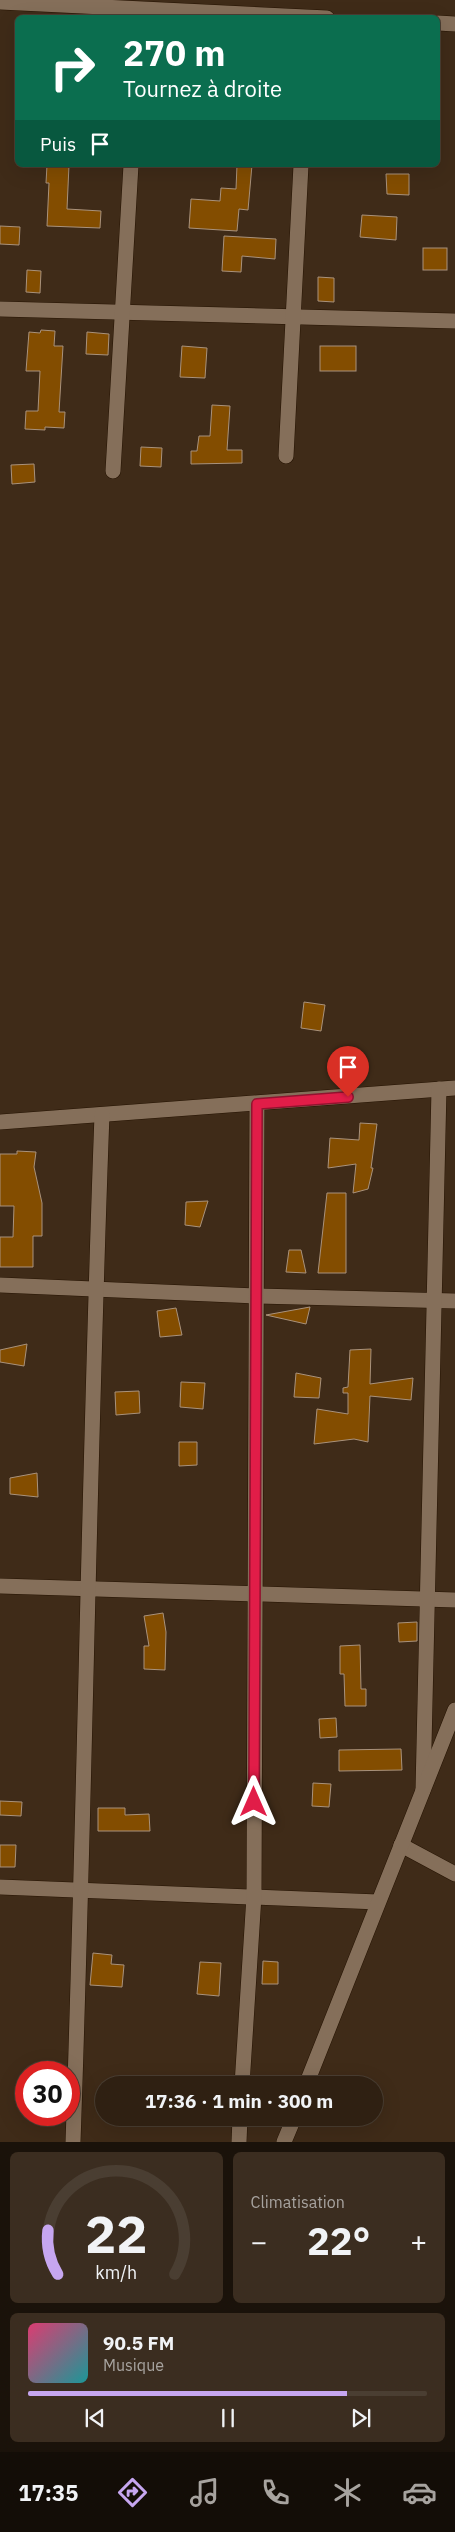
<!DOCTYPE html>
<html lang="fr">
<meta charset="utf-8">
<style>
:root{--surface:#2f2012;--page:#3b2d20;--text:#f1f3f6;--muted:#a7a39f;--line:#4a3e32;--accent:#c6a6f0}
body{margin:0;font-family:"IBM Plex Sans",sans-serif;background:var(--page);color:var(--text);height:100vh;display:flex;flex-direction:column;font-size:19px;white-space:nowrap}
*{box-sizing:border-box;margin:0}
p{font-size:16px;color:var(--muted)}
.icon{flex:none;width:28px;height:28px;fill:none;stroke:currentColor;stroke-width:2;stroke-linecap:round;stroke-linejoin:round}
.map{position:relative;height:2142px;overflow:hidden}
.side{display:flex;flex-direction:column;gap:10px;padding:10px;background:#1a120a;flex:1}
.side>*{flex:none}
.hud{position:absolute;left:15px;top:15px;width:425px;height:152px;border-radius:8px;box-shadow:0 5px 20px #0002,0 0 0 1px var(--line);background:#0b6e4f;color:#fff;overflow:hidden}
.speed{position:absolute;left:15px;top:2061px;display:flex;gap:10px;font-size:25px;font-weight:700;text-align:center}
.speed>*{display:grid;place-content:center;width:65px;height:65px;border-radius:50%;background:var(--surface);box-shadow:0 5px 20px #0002,0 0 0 1px var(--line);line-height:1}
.speed .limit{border:8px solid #d22;background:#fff;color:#111}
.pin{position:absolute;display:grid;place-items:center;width:42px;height:42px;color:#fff;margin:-51px -21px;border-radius:50% 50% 50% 0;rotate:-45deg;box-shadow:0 0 5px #0007}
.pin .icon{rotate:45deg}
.me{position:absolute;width:55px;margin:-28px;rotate:0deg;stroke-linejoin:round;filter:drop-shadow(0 0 4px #0008)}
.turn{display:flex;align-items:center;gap:18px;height:105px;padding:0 25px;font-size:22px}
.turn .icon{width:65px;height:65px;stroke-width:2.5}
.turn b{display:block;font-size:35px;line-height:42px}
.then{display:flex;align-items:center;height:48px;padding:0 25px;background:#0003;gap:10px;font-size:19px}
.big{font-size:38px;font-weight:700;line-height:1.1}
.side .tile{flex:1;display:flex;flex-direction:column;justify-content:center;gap:8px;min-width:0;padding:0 18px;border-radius:8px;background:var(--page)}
.side .dial{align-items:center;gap:0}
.dial svg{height:130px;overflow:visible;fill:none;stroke:var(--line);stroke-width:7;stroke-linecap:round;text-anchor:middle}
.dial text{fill:var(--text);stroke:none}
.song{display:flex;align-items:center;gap:15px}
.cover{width:60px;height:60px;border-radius:8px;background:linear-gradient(135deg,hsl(340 70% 55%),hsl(180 70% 35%))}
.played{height:5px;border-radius:2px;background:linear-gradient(90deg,var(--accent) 80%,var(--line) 80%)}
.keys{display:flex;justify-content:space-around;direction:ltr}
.heat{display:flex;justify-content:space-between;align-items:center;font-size:28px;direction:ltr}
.side .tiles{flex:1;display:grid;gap:10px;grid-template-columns:1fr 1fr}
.tile:last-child{grid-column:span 2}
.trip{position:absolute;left:95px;top:2076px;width:288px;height:50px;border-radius:25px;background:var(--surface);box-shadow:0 5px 20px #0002,0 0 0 1px var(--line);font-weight:700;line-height:50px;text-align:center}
.tab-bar{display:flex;height:80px;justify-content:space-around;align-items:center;background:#130d07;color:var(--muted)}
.tab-bar .icon{width:35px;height:35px}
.tab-bar .on{color:var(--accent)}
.tab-bar b{font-size:22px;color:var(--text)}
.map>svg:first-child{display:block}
.building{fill:#834d00;stroke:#a9927c}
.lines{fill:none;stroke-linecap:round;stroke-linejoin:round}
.minor-casing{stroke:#251302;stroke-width:16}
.minor{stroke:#856f5a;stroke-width:15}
.route-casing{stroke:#92132f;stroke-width:12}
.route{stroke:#e11d48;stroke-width:9}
</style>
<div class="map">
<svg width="455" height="2142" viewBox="0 0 455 2142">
<rect width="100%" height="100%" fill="#3f2b18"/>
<g class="building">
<path d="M47 165H69L67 209 101 211 100 228 47 226 49 183H46Z"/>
<path d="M237 165H252L248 210 239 209 237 231 189 228 191 199 220 201 221 188 236 189Z"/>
<path d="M386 174H409V195L387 194Z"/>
<path d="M362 215 397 217 396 240 360 237Z"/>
<path d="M0 226 20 227 19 245 0 244Z"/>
<path d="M224 236 276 239 275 259 242 256 241 272 222 271Z"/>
<rect x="423" y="248" width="24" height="22"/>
<path d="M27 270 41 271 40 293 26 292Z"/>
<path d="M318 277 334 278V302L318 301Z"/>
<path d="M41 330 55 331 54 346H63L59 412H65L64 428 45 427V430L25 429 26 411H38L40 371H26L29 332 40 333Z"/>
<path d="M87 332 109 334 108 355 86 354Z"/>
<path d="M182 346 207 348 205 378 180 377Z"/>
<rect x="320" y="346" width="36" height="25"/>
<path d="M212 405 230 406 227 450H242V463L191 464V451H197L199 436H210Z"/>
<path d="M141 447 162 448 161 467 140 466Z"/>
<path d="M34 464 35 482 12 484 11 465Z"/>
<path d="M304 1002 325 1005 321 1031 301 1028Z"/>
<path d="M360 1123 377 1124 371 1168H373L368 1189 353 1193 356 1164 328 1168 330 1138 359 1140Z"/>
<path d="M17 1151 36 1152 34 1167 42 1203V1236H33V1267H0V1237H13L14 1206H0V1154H17Z"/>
<path d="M327 1193H346V1273H318Z"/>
<path d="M208 1201 200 1227 185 1225 186 1202Z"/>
<path d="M289 1250H301L306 1273 286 1272Z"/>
<path d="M310 1307 306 1324 266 1315Z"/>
<path d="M176 1308 182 1335 160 1337 157 1311Z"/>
<path d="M27 1344 24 1366 0 1362V1350Z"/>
<path d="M371 1349 370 1384 413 1378 411 1400 370 1396 368 1442 354 1439 314 1444 317 1409 348 1414V1393H343V1388L348 1387 350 1350Z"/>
<path d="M296 1373 321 1378 319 1398 294 1397Z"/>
<path d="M181 1382 205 1383 203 1409 180 1407Z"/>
<path d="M139 1391 140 1413 116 1415 115 1392Z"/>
<path d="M179 1442H197V1465L179 1466Z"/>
<path d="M37 1473 38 1497 10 1494V1478Z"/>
<path d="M163 1613 166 1632 165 1670 144 1669V1646H149L144 1616Z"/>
<path d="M417 1622V1641L399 1642 398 1623Z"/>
<path d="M360 1645 361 1689H366V1706H345L344 1674H340V1646Z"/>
<path d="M336 1718 337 1737 320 1738 319 1719Z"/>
<path d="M401 1749 402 1770 339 1771V1750Z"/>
<path d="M313 1783 331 1784 329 1807 312 1806Z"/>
<path d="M0 1801 22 1802 21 1816 0 1815Z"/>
<path d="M98 1808H125V1815L149 1814 150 1831H98Z"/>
<path d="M0 1845H16L15 1867H0Z"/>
<path d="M93 1953 112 1955 111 1964 124 1965 122 1987 90 1985Z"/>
<path d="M263 1961 278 1962V1984H262Z"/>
<path d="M200 1962 221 1963 219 1996 197 1994Z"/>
</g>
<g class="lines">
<g class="minor-casing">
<g id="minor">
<path d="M0 2 327 18"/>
<path d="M438 23 455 24"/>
<path d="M0 309 455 321"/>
<path d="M286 456 301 165"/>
<path d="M113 471 131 165"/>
<path d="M0 1122 455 1088"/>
<path d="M0 1285 258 1296 455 1301"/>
<path d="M0 1586 455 1600"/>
<path d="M423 1790 439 1089"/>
<path d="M401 1845 455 1874"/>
<path d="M0 1887 378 1902"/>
<path d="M242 2085 254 1896 257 1104"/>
<path d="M306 2085 455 1710"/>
<path d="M73 2142C85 1800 89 1457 102 1115"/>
<path d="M239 2142 240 2118"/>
<path d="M284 2142 294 2118"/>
</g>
</g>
<use href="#minor" class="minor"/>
</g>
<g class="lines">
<g class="route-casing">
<path id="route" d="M254 1802 257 1104 348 1097"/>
</g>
<use href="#route" class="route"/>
</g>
</svg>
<div class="speed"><div class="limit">30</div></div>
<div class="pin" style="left:348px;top:1097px;background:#d93025"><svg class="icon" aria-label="arrive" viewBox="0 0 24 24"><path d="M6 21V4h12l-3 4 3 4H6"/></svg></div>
<svg class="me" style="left:254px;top:1802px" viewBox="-20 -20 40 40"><path d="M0-17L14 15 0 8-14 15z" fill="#e11d48" stroke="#fff" stroke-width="4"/></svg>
<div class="trip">17:36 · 1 min · 300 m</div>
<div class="hud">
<div class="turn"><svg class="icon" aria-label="right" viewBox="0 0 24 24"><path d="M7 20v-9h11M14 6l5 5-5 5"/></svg><div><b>270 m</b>Tournez à droite</div></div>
<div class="then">Puis<svg class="icon" aria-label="arrive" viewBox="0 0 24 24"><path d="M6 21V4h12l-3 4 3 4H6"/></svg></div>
</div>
</div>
<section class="side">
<div class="tiles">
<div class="tile dial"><svg viewBox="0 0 100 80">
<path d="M14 69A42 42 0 1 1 86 69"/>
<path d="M14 69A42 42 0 0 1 8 42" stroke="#c6a6f0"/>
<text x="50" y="56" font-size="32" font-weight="700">22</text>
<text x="50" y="72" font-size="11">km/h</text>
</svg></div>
<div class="tile"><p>Climatisation</p>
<div class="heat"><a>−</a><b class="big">22°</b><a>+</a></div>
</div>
<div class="tile">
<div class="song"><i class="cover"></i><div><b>90.5 FM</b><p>Musique</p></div></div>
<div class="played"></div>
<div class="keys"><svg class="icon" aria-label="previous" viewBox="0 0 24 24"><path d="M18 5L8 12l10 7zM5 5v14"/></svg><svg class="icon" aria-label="pause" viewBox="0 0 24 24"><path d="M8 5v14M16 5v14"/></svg><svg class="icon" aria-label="next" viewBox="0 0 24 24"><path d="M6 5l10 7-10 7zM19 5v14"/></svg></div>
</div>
</div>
</section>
<nav class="tab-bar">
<b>17:35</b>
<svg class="icon on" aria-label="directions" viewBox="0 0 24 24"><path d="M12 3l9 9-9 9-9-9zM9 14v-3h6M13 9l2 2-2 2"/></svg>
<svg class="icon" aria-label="music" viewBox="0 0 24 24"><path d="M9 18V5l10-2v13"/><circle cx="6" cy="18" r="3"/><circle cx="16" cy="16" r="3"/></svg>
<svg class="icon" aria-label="phone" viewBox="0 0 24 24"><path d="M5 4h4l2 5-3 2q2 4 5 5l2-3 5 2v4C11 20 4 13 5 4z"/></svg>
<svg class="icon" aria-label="climate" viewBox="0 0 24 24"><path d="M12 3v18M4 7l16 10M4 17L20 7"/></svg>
<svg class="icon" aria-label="car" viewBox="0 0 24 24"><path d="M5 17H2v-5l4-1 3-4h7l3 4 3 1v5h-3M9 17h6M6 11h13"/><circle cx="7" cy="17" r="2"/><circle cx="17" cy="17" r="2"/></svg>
</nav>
